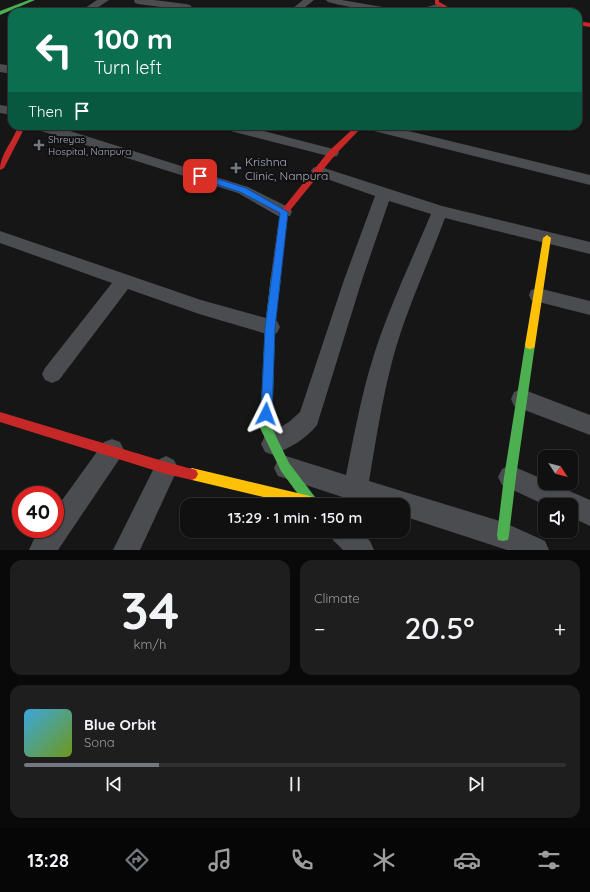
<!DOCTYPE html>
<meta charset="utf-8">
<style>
:root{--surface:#101011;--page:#1e1e1f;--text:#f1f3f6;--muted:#9c9d9f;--line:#303031;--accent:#747880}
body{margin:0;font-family:Quicksand,sans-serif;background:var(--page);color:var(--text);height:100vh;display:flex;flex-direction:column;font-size:15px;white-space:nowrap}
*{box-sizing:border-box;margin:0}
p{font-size:13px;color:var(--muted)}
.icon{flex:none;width:22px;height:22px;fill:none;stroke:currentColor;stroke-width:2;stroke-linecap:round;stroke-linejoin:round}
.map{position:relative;height:550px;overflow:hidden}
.details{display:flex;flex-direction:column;gap:10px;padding:10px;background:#090909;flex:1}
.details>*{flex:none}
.guide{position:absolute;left:8px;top:8px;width:574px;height:122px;border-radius:12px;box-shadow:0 1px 3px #0004,0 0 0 1px var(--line);background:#0b6e4f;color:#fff;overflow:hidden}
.needle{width:26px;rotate:126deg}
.controls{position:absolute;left:538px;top:450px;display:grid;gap:8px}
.controls a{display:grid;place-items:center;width:40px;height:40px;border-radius:8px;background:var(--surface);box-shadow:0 1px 3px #0004,0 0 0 1px var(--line);font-size:20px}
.speed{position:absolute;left:12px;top:486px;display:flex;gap:8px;font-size:20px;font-weight:700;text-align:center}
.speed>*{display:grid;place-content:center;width:52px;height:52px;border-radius:50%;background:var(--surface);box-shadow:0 1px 3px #0004,0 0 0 1px var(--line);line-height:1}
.speed .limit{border:6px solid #d22;background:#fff;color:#111}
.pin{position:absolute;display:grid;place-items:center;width:34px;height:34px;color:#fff;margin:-17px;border-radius:8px;box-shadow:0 2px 6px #0006}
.me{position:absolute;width:44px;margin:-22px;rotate:3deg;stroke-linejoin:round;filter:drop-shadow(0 0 3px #0008)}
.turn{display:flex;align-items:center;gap:14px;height:84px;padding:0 20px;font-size:18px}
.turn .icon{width:52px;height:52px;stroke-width:2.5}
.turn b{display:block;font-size:28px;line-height:34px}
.then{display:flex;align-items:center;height:38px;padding:0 20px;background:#0003;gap:8px;font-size:15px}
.big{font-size:30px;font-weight:600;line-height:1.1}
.details .widget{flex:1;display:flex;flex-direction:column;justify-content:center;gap:6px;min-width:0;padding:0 14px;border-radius:12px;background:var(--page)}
.details .dial{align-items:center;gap:0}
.dial b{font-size:52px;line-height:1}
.song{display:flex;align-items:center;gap:12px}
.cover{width:48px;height:48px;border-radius:6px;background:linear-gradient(135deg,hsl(200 70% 55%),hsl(80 70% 35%))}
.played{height:4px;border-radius:2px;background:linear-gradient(90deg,var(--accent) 25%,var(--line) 25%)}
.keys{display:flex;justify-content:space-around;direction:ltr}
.heat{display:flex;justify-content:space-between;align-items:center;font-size:22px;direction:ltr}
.details .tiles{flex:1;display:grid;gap:10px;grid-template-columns:1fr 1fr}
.widget:last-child{grid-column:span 2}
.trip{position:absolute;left:180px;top:498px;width:230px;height:40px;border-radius:12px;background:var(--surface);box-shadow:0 1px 3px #0004,0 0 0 1px var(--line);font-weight:600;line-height:40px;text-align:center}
.tabs{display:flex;height:64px;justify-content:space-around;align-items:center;background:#060607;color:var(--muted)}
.tabs .icon{width:28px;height:28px}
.tabs .current{color:var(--accent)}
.tabs b{font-size:18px;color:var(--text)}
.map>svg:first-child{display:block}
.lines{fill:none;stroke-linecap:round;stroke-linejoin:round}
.street{fill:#4a4c50;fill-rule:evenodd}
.fast{fill:#4caf50;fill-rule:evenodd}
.slow{fill:#ffc107;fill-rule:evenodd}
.jam{fill:#c62828;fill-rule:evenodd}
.route{fill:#1a73e8;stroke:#114b97}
.poi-dot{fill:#747880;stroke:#111013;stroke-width:1.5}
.labels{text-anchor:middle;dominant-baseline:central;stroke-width:4;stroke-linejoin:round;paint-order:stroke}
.far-poi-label{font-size:10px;fill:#a7acb8;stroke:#111013;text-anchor:start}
.poi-label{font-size:12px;fill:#a7acb8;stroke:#111013;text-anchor:start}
</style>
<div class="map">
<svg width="590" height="550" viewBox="0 0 590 550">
<rect width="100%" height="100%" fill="#161617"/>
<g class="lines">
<g class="street">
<path d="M97 0H109L91 12H79Z"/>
<path d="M134 0H154L186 4 190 5 196 12H185L183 10 138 4 135 3Z"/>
<path d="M303 0H314L299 12H288Z"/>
<path d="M326 0H342L394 9 399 12C374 12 352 8 328 2Z"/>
<path d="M441 3 446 6C440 12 431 12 423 12L427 7Z"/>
<path d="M0 64 12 66V74L0 72Z"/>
<path d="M0 105 12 107V115L0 113Z"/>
<path d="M33 126H54L248 187 290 208 292 212 290 216 284 217 278 216 238 193 35 129Z"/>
<path d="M221 126H244L337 150 339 153 337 156 332 157 223 129Z"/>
<path d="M364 126H388L590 175V185L366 129Z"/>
<path d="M318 166 442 206 590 242V254L445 218C428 264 406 310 393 358 382 399 376 440 369 481L503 522 545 541 549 550H507L403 516V505H367L278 476 274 468 278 460 286 456 346 475C354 436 361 396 373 358 388 309 411 262 431 214L389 201 362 280 317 425C306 439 290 448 273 455L265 452 261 444 265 436 289 422 300 412 344 280 375 196 313 174 311 171 313 168Z"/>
<path d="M0 231 201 300 277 321 280 327 277 333 270 335 199 314 128 289 59 380 52 383 45 380 42 374 45 368 112 283 0 243Z"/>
<path d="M538 288 590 301V315L531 300 529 295 531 290Z"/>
<path d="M522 389 590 415V435L514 406 511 399 514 392Z"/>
<path d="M112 439 120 442 124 450 120 458 58 550H29L33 541 41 529H55V510L104 442Z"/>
<path d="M166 456 174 460 178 468 140 550H113L158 460Z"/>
<path d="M510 465 545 480V483H551L590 500V526L571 517V505H545L502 485 498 477 502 469Z"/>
<path d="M329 531H360L370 541 374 550H343L333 540Z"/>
</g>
<g class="fast">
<path d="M29 0H35L0 15V11Z"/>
<path d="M276 273 281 276 275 327 272 428 289 463 318 501 320 505H306L281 471 260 428 265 327 271 276Z"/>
<path d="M530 341 534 342 535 345 516 477 509 535 508 540 503 541 498 540 497 535 504 477 525 345 526 342Z"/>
</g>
<g class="slow">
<path d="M547 235 551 238 535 345 534 348 530 349 526 348 525 345 543 238Z"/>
<path d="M192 468 310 496 314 498 316 502 315 505H297L192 480 188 478 186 474 188 470Z"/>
</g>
<g class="jam">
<path d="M435 0H439V2L448 7 474 12C460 12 448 10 435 4Z"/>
<path d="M578 21 590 23V27L578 25Z"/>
<path d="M18 126H24L22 133 4 168 0 170C0 154 13 142 18 126Z"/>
<path d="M356 126H363L335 155 288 213 281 276 279 278H273L271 276 280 212 329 151Z"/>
<path d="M0 412 166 462 196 470 198 474 196 478 192 480 166 474 0 422Z"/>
</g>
</g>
<path class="route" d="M197 174H202L246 188 288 212 275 328 272 414 270 417 266 419 262 417 261 414 265 328 280 213 240 192 197 178Z"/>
<g class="poi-dot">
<path d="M37 139h4v4h4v4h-4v4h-4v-4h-4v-4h4z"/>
<path d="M234 162h4v4h4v4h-4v4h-4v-4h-4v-4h4z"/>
</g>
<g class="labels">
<g class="far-poi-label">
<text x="48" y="139">Shreyas<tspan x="48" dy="12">Hospital, Nanpura</tspan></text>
</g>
<g class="poi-label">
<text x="245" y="161">Krishna<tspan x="245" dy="14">Clinic, Nanpura</tspan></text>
</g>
</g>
</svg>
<div class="controls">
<a><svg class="needle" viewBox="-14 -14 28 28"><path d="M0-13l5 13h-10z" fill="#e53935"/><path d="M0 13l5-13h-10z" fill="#9c9d9f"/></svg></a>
<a><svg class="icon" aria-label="sound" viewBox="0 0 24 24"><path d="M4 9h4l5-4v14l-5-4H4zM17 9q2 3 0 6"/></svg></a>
</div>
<div class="speed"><div class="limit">40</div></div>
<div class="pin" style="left:200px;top:176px;background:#d93025"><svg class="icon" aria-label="arrive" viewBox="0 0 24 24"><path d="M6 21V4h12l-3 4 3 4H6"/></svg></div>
<svg class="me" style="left:266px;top:414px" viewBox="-20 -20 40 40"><path d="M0-17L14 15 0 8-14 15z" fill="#1a73e8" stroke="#fff" stroke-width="4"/></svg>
<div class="trip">13:29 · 1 min · 150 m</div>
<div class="guide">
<div class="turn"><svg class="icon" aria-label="left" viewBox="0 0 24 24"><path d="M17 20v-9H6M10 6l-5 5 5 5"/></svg><div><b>100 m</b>Turn left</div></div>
<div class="then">Then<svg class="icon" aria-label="arrive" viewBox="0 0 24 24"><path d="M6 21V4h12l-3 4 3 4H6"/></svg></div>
</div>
</div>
<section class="details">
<div class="tiles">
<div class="widget dial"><b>34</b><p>km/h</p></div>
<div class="widget"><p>Climate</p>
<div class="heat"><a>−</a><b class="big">20.5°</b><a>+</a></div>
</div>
<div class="widget">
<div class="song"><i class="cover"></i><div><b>Blue Orbit</b><p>Sona</p></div></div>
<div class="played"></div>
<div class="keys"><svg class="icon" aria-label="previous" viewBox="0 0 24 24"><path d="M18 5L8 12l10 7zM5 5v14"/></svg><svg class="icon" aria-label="pause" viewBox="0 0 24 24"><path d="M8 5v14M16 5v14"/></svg><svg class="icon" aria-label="next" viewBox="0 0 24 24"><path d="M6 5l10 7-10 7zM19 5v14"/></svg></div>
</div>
</div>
</section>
<nav class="tabs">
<b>13:28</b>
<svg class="icon current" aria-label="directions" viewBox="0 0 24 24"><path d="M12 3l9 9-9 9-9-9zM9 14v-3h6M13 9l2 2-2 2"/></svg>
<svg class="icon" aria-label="music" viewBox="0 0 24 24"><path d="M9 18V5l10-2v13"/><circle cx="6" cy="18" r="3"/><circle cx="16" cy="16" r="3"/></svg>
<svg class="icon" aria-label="phone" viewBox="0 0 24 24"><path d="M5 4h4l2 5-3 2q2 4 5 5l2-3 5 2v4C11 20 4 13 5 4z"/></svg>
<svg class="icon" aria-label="climate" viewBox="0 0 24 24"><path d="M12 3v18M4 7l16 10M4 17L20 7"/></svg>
<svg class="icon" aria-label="car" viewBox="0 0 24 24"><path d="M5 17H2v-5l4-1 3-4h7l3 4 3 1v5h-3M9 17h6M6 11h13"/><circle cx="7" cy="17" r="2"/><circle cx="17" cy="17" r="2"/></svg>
<svg class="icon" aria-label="filters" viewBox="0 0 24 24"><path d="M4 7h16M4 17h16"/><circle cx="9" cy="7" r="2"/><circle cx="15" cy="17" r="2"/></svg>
</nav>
